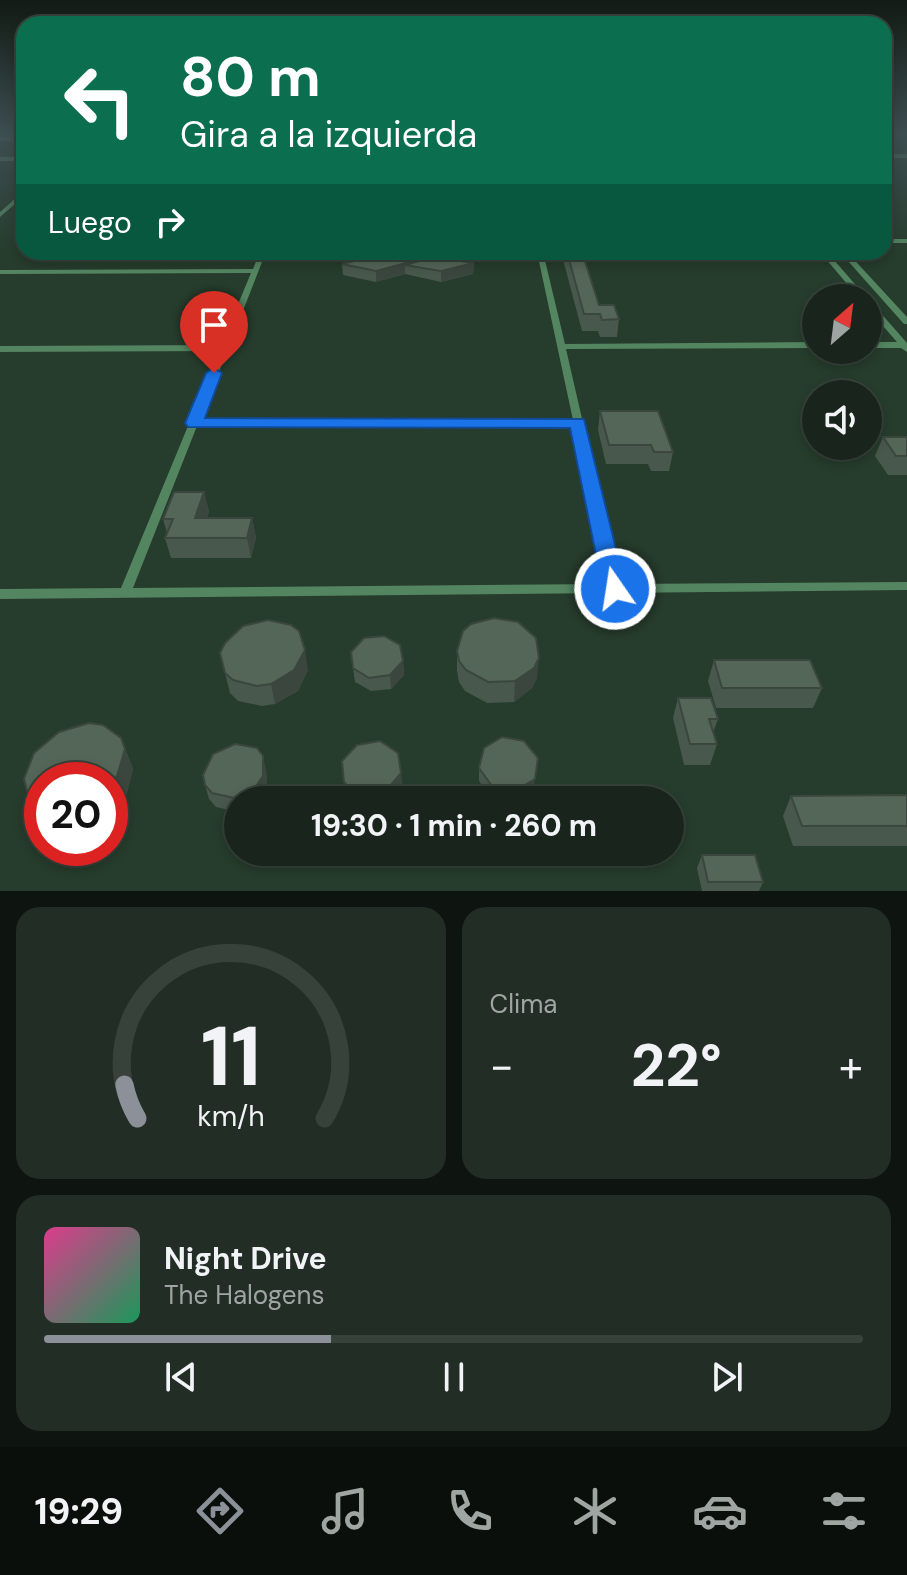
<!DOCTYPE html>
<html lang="es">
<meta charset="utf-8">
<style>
:root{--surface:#19251c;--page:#222d25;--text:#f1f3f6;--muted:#9fa5a3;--line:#37423b;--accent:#8c9099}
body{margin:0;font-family:"DM Sans",sans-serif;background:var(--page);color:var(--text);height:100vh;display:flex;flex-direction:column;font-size:30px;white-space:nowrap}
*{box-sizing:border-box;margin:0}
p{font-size:26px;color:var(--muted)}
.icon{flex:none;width:44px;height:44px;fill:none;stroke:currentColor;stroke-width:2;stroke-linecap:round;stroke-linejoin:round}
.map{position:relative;height:891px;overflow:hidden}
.drawer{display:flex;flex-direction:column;gap:16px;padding:16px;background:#0e140f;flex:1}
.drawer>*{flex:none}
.guide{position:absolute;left:16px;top:16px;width:876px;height:244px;border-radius:24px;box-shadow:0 4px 12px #0003,0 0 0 2px var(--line);background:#0b6e4f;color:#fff;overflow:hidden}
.needle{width:52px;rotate:28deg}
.tools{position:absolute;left:802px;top:284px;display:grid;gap:16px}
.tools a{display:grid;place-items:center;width:80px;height:80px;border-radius:50%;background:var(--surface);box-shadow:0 4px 12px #0003,0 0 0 2px var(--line);font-size:40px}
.speed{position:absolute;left:24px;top:762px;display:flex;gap:16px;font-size:40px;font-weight:700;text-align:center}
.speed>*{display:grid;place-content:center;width:104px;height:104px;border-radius:50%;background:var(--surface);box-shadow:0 4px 12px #0003,0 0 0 2px var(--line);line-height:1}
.speed .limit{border:12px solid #d22;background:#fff;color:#111}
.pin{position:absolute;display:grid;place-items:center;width:68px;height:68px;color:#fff;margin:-82px -34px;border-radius:50% 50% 50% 0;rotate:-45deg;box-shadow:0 0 8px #0007}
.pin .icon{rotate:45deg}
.me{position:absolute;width:88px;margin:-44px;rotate:347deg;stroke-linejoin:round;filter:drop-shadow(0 0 6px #0008)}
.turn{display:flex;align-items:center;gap:28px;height:168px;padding:0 32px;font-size:36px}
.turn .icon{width:104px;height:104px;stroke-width:2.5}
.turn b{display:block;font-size:56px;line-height:68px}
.then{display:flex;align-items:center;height:76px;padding:0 32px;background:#0003;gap:16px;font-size:30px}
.big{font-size:60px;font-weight:700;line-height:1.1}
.drawer .card{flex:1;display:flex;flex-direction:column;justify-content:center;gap:12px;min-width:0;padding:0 28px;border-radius:24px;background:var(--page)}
.drawer .dial{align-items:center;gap:0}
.dial svg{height:208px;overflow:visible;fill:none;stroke:var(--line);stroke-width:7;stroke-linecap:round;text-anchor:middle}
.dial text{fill:var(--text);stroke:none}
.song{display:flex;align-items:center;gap:24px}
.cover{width:96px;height:96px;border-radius:12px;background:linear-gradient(135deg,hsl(330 70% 55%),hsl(150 70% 35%))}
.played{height:8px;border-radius:4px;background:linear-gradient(90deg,var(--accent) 35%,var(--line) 35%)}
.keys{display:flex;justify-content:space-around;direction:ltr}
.heat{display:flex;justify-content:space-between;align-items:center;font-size:44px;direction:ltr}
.drawer .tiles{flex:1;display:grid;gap:16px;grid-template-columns:1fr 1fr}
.card:last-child{grid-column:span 2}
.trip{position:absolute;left:224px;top:786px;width:460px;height:80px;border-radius:40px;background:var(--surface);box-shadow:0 4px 12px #0003,0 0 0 2px var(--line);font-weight:700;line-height:80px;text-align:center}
.tab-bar{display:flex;height:128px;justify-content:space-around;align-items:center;background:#0a0f0b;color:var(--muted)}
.tab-bar .icon{width:56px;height:56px}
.tab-bar .selected{color:var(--accent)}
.tab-bar b{font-size:36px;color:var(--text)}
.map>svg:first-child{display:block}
.built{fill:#263c2c;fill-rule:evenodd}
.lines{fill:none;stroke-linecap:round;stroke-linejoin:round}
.service{fill:#548561;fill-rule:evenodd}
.wall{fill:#48584c}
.shaded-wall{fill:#3b473e}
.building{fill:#546658;stroke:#3b473e;stroke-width:2}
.route{fill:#1a73e8;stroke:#114b97;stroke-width:2}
</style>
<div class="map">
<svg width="907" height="891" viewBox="0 0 907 891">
<rect width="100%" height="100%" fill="#213125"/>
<path class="built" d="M0 133H24V252H884V133H907V891H0ZM816 298H868V350H816ZM816 394H868V446H816ZM42 780H110V848H42ZM238 800H670V852H238Z"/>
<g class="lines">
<g class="service">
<path d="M0 137H18L21 139 18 141H0Z"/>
<rect x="884" y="154" width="23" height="4"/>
<rect x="0" y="157" width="24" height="4"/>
<path d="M24 191V196L0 217V212Z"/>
<rect x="884" y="239" width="23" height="4"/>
<path d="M260 252H266L200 420H573L537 252H543L565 344 816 342V348L566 349 620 584 907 582V590L0 599V589L121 588 219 351 0 352V346L221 345 251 273 0 274V270L253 269ZM197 426H574L608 584 133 588Z"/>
<path d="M820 252H827L867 298H859Z"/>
<path d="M840 252H847L907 317V324H904Z"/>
<path d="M868 302H871L907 343V352L901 348H868V342H897L868 309Z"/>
</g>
</g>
<g class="wall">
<path d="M561 252H582L599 305 619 319 617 337H600L598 331H582Z"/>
<path d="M474 263 473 274 441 282 405 274 376 282 343 275 342 264Z"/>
<path d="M600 411 673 452 669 471H651L648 464H606L598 430Z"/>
<path d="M883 437H907V475H888L875 456Z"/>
<path d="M204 492 209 512 207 518H252L256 538 251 558H171L165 538 167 533 163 519Z"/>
<path d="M457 651 537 678 532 688 514 702 487 703 465 691 459 682 457 671Z"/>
<path d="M714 660 822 688 813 708H716L708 681Z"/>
<path d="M403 661 404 675 391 689 371 691 355 682 353 668Z"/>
<path d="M308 670 298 691 275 704 262 706 238 701 230 693 225 673Z"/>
<path d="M678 698 718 719 713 733 717 744 710 765H684L673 718Z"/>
<path d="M89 723 103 725 121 738 133 769 126 796 115 808 110 811V780H42V817L27 791 24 779 34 753 59 732Z"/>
<path d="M342 761 401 773 402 787 391 800H350L346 796Z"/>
<path d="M479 768 533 792 521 800 492 799 479 781Z"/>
<path d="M266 769 267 790 260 800 238 812 216 807 209 799 205 785Z"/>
<path d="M907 795V846H793L783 816 791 796Z"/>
<path d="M702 855 763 882 759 891H702L697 868Z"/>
</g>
<g class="shaded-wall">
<path d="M410 262 405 265V274L376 282V271Z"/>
<path d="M474 263 473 274 441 282V271Z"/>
<path d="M204 492 209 512 200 538 195 518Z"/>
<path d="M252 518 256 538 251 558 247 538Z"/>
<path d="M305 650 308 670 298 691 275 704 271 684Z"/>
<path d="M539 658 537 678 532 688 514 702 515 681Z"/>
<path d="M403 661 404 675 391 689 390 675Z"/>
<path d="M121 738 133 769 126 796 115 808 110 811V784Z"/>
<path d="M263 756 266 769 267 790 260 800H238V812L234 798Z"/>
<path d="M538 758 533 792 521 800H515L516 790Z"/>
<path d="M401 773 402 787 391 800H387L386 791Z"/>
</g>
<g class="building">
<path d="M567 252H582L599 305H614L619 319 602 320 600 314H584Z"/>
<path d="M370 257 410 262 376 271 342 264Z"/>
<path d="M433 257 474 263 441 271 405 265Z"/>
<path d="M600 411H658L673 452H654L651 445H609Z"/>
<path d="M883 437H907V456H896Z"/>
<path d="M174 492H204L195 518H252L247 538H165L173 519H163Z"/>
<path d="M494 618 518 622 536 638 539 658 534 668 515 681 488 682 466 670 459 661 457 651 463 631 471 624Z"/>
<path d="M268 620 291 625 299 631 305 650 294 670 271 684 257 686 233 680 225 673 220 653 225 643 243 626Z"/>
<path d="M384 636 400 645 403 661 390 675 369 678 353 668 351 652 364 638Z"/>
<path d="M714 660H810L822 688H722Z"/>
<path d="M678 698H711L718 719H709L717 744H690Z"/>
<path d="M89 723 103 725 121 738 125 749 117 776 110 784V780H42V805L34 801 27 791 24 779 34 753 59 732Z"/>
<path d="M502 737 524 741 538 758 535 779 516 790 492 786 479 768 484 748Z"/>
<path d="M380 741 398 753 401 773 386 791 362 795 351 790 344 782 342 761 357 745Z"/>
<path d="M235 744 257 748 263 756V776L256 786 234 798 212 793 205 785 203 775 213 754Z"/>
<path d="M907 795V826H802L791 796Z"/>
<path d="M702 855H755L763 882H708Z"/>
</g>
<linearGradient id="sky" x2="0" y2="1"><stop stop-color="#121b14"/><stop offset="0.52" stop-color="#3d4e51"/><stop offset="1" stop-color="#3d4e51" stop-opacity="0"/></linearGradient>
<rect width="907" height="257" fill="url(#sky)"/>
<path class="route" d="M214 368 222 373 205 418 584 419 626 589 622 595 615 597 607 595 603 589 570 428 188 427 185 423 206 373Z"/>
</svg>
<div class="tools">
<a><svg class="needle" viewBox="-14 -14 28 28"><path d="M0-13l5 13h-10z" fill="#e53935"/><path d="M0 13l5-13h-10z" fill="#9fa5a3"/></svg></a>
<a><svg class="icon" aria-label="sound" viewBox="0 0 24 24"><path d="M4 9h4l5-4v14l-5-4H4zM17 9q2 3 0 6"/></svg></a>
</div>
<div class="speed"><div class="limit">20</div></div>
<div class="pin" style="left:214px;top:373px;background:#d93025"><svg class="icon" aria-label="arrive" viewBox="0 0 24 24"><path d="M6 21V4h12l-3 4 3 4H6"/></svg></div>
<svg class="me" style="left:615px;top:589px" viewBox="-20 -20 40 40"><circle r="17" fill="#1a73e8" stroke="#fff" stroke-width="3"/><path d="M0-11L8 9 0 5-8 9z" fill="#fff"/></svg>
<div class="trip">19:30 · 1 min · 260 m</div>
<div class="guide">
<div class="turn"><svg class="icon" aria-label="left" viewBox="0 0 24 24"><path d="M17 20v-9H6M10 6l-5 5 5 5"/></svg><div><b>80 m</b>Gira a la izquierda</div></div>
<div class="then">Luego<svg class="icon" aria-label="right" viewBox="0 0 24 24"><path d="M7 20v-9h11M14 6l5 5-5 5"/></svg></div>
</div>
</div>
<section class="drawer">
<div class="tiles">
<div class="card dial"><svg viewBox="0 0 100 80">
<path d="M14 69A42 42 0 1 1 86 69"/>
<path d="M14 69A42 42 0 0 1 9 56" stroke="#8c9099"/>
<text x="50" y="56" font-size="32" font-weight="700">11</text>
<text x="50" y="72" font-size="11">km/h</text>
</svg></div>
<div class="card"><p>Clima</p>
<div class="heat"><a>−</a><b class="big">22°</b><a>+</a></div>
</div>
<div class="card">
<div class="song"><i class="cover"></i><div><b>Night Drive</b><p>The Halogens</p></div></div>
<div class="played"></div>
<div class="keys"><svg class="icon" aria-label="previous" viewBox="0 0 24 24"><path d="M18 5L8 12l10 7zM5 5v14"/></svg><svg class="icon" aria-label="pause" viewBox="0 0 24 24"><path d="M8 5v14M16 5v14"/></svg><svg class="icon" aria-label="next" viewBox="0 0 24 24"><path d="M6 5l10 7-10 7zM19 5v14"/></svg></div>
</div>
</div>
</section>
<nav class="tab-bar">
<b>19:29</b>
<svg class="icon selected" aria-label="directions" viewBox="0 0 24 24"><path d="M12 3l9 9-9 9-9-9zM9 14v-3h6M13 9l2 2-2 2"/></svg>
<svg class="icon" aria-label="music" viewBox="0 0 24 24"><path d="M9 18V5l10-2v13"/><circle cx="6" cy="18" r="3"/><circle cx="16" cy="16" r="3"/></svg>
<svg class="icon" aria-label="phone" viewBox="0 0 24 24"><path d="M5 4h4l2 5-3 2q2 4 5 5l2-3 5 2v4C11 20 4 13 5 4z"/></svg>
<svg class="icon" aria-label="climate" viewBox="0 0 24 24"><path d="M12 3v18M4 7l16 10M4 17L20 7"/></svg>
<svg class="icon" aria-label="car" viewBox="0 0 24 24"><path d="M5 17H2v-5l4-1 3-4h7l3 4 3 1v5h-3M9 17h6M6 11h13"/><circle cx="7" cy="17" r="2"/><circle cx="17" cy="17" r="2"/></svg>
<svg class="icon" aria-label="filters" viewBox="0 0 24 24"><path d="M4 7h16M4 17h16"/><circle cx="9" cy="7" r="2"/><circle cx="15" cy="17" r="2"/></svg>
</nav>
